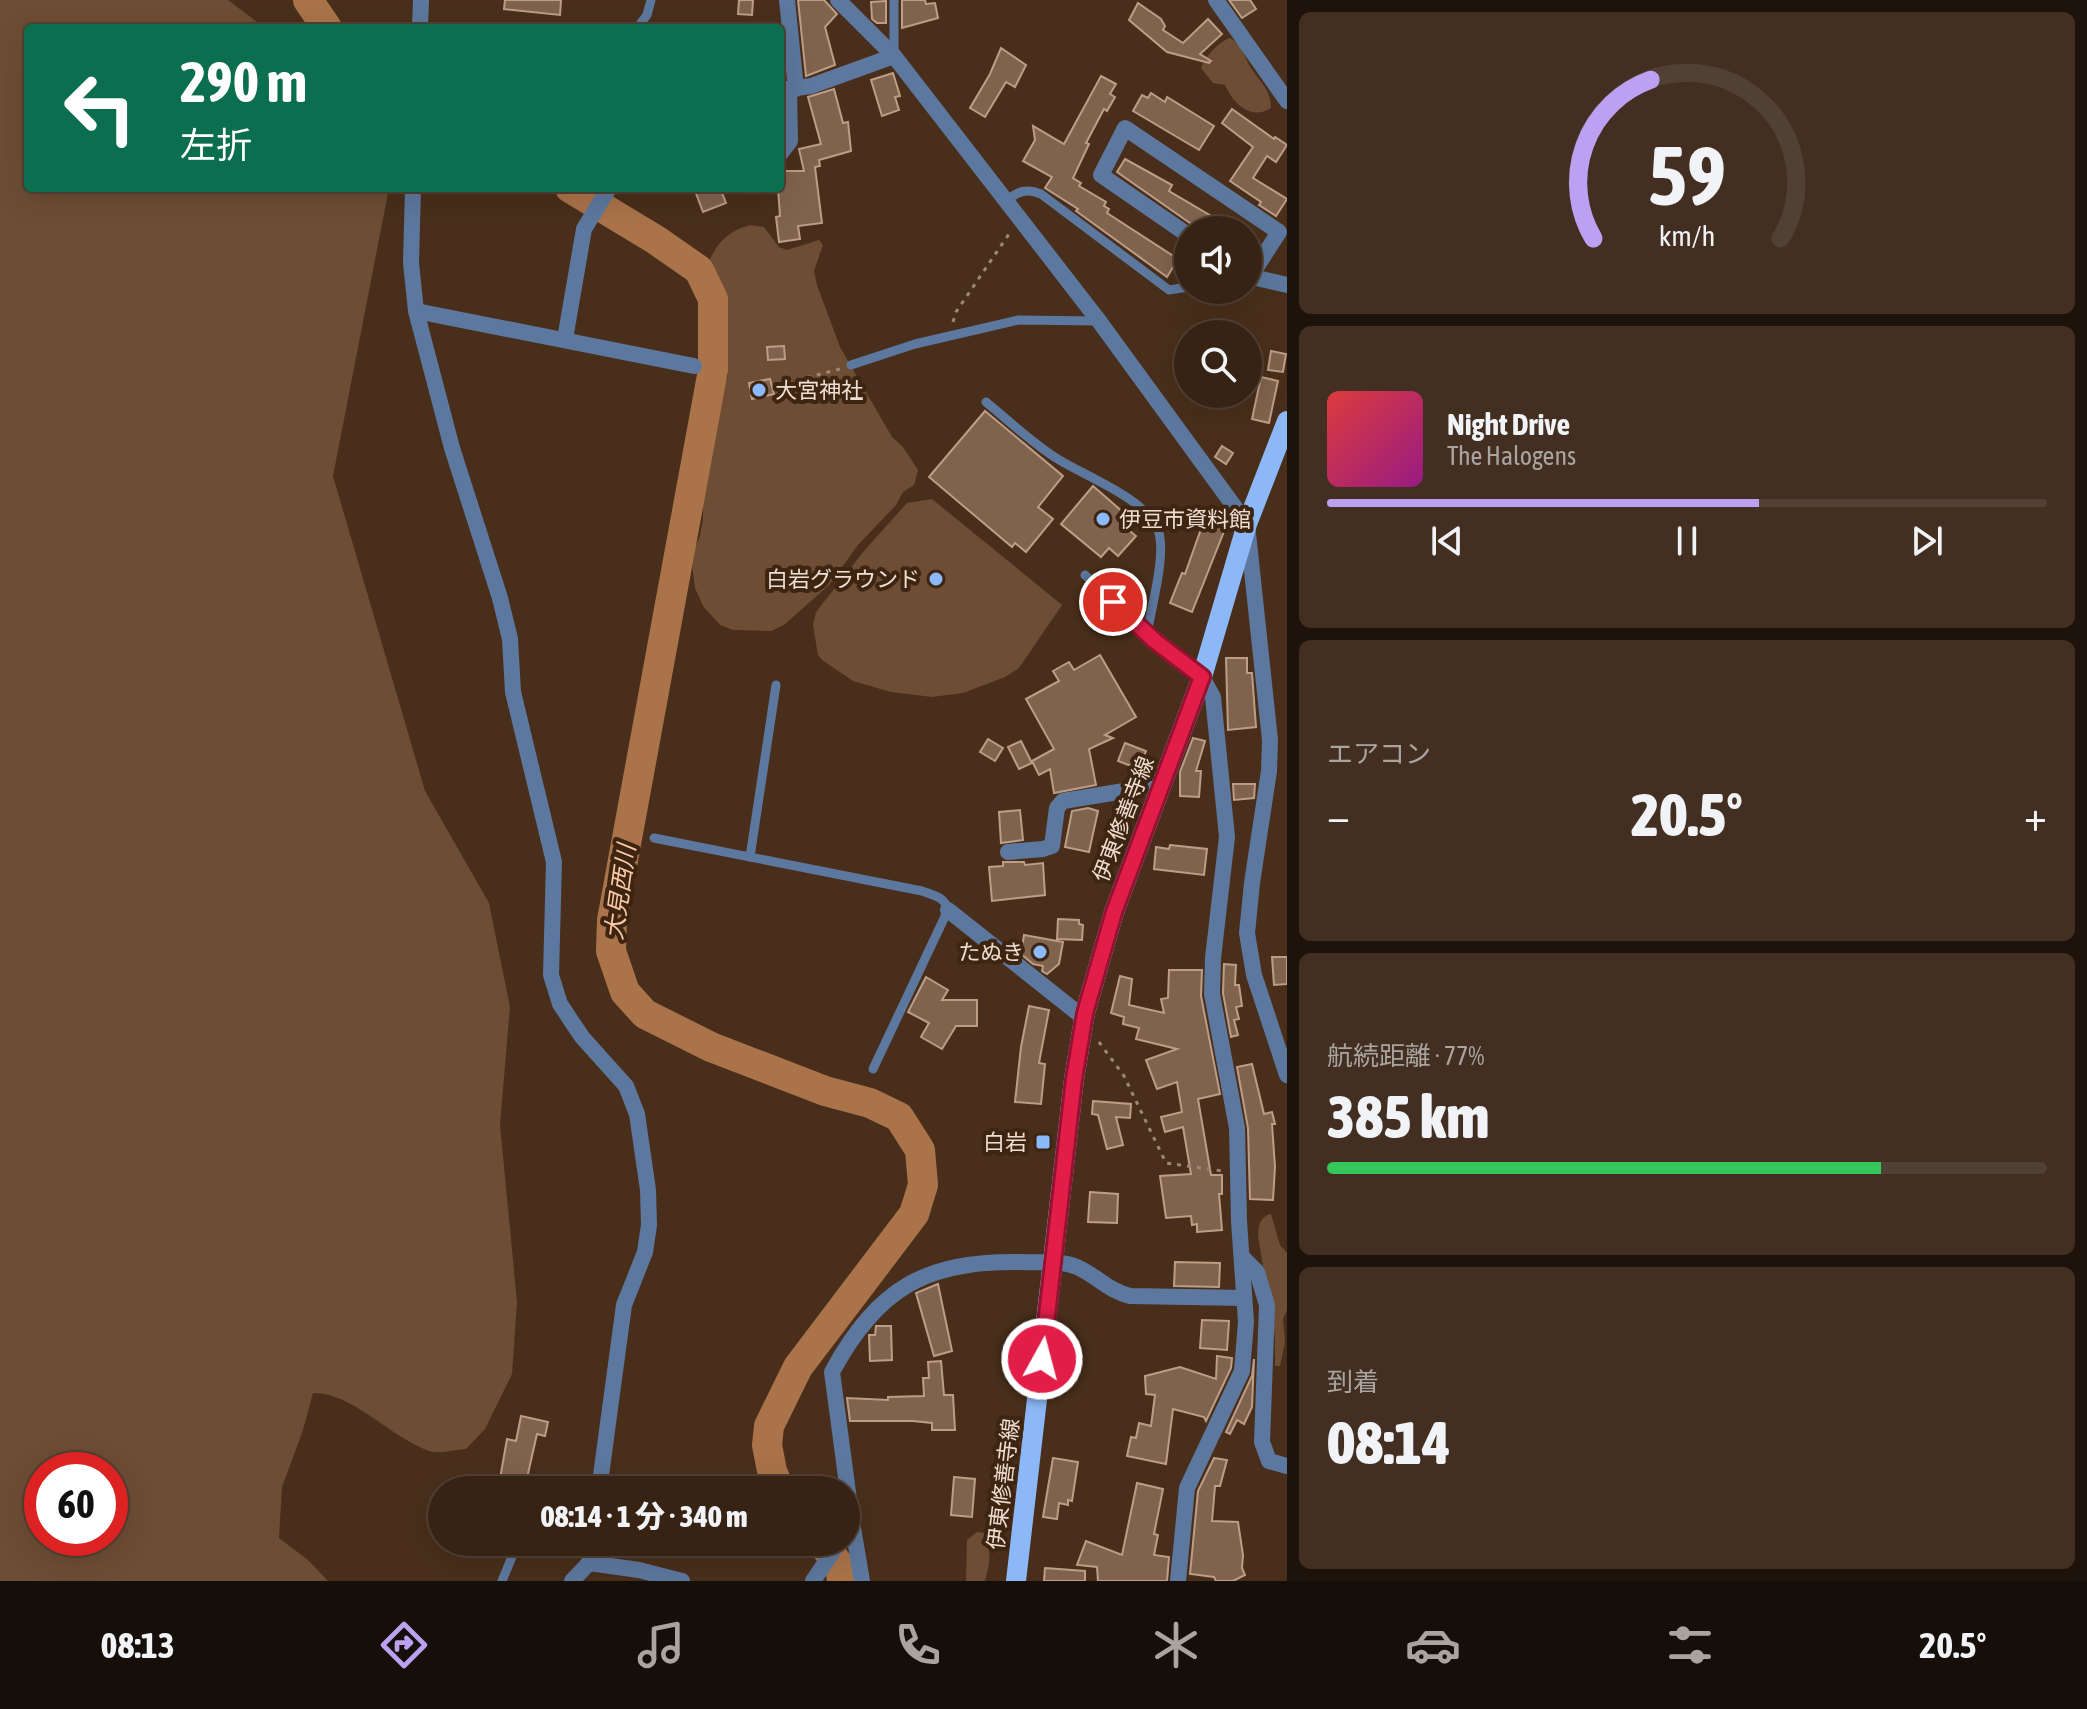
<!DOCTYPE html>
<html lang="ja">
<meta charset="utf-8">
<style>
:root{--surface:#372314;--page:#422f22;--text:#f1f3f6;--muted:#aaa4a0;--line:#514034;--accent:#bca0f2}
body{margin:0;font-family:"Asap Condensed","Noto Sans JP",sans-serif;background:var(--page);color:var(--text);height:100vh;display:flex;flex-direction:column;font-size:30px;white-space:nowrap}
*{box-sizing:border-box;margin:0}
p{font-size:26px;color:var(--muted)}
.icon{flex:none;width:44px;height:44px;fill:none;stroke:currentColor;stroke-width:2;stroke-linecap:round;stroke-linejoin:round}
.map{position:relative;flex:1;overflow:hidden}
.drawer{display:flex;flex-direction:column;gap:12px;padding:12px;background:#1e130b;width:800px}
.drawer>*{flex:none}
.top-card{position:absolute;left:24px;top:24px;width:760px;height:168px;border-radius:8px;box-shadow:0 8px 32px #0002,0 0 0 2px var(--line);background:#0b6e4f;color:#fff;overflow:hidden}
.fabs{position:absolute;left:1174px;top:216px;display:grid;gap:16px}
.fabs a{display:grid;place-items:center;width:88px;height:88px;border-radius:50%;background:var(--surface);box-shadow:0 8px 32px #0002,0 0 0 2px var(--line);font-size:40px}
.speed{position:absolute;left:24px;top:1452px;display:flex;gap:16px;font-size:40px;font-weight:700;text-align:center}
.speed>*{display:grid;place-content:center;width:104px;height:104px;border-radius:50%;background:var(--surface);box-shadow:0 8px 32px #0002,0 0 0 2px var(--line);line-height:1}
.speed .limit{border:12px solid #d22;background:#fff;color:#111}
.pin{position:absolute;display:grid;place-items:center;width:68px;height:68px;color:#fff;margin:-34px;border:4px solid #fff;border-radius:50%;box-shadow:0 2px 8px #0007}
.me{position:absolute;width:88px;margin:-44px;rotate:7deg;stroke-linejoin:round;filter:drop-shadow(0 0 6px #0008)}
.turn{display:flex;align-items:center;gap:28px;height:168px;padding:0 24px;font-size:36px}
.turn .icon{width:104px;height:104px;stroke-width:2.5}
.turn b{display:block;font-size:56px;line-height:68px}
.big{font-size:60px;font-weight:800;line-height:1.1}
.drawer .tile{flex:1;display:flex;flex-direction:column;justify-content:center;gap:12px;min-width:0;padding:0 28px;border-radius:12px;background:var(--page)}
.drawer .dial{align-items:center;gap:0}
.dial svg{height:208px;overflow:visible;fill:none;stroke:var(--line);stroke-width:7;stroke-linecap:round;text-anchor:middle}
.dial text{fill:var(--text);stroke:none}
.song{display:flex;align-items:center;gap:24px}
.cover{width:96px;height:96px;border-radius:12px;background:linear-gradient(135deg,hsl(0 70% 55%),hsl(310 70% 35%))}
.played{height:8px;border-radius:4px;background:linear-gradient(90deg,var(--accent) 60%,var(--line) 60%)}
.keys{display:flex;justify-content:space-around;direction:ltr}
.heat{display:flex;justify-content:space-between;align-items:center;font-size:44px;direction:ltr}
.charge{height:12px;border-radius:6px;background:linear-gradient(90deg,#34c759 77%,var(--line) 0)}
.trip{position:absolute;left:428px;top:1476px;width:432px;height:80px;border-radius:40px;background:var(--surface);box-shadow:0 8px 32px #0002,0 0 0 2px var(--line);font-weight:800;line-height:80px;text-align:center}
.tabs{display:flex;height:128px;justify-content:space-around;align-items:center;background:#160e08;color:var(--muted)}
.tabs .icon{width:56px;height:56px}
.tabs .selected{color:var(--accent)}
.tabs b{font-size:36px;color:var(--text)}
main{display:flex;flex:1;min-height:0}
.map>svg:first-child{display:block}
.green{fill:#6d4d34;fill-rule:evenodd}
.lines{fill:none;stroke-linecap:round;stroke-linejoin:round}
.river{stroke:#aa7349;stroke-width:30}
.building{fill:#80634e;stroke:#bd9d86;stroke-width:2}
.path{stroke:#9d8878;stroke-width:3;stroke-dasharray:4 6;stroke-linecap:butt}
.lane{stroke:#5d789e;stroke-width:9}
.street{stroke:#5d789e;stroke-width:16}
.primary{stroke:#8cb8f7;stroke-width:20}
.route-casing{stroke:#92132f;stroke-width:20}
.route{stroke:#e11d48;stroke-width:14}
.poi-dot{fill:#8bbafc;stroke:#3e2511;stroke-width:3}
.labels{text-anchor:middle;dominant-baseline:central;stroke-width:8;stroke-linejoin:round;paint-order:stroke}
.poi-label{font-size:22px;fill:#eeddd1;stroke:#3e2511;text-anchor:end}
.street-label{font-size:22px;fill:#eeddd1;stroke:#3e2511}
.water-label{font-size:24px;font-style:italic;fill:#f9c9a6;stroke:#3e2511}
</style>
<main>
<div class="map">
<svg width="1287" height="1581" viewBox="0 0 1287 1581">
<rect width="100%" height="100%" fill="#492f1b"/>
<g class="green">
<path d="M0 0H228L265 28H28V188H389L333 476 425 791 489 903 510 1007 500 1125 517 1302 512 1374 485 1429 466 1449C455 1450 439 1454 429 1451 390 1437 352 1392 313 1393L303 1430 282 1487 279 1538 308 1560 328 1581H0ZM42 1470H110V1538H42Z"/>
<path d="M1229 38C1243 43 1244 57 1251 68 1260 82 1271 90 1271 108 1250 121 1233 103 1225 85L1213 83 1201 68C1206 55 1217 44 1229 38Z"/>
<path d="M750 225 764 227 779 247 787 250 819 240 823 245 814 271 817 285 840 347 892 437 903 447 918 470 914 485 903 492 896 505 858 545 829 585 784 625 771 631 733 630 720 625 703 606 695 588 691 556 700 536 703 520V485L710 468 709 430 718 411 728 375 725 308 710 259C719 240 730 231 750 225Z"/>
<path d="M932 499 1062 605 1019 668 1005 677 963 693 932 697 891 692 853 681 822 660 818 655 813 625 816 612 863 552 907 503Z"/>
<path d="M1271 1214 1280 1245 1287 1253V1310L1283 1319 1285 1342 1280 1366H1275V1338L1258 1236C1259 1225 1259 1217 1271 1214Z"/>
<path d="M977 1532 984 1533C992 1551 990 1563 985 1581H966L967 1540Z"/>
</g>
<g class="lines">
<g class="river">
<path d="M308 0 327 28"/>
<path d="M570 188 656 240 699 270 713 299V370L612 920 611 951 625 992 645 1014 711 1047 825 1091 870 1103 899 1117 920 1150 923 1185 914 1214 798 1367 769 1426 767 1445 772 1471 780 1490"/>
<path d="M821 1542 840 1566 842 1581"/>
</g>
</g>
<g class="building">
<path d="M505 0H561L560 15 504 9Z"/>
<path d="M739 0H753L752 15 738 14Z"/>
<path d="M798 0H824L837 14 825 27 835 65 806 76Z"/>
<path d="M902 0H925L926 4 935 3 938 18 902 28Z"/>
<path d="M1229 0H1250L1256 9 1242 18Z"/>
<path d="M886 1V23H877L872 19 871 2Z"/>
<path d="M1138 3 1161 19 1165 26 1163 30 1183 43 1208 19 1222 34 1200 54 1211 61 1209 63 1167 52 1129 20Z"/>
<path d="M1001 48 1026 65 1015 87 1006 82 985 117 970 108 990 74Z"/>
<path d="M893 73 900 96 895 97 899 110 882 116 871 80Z"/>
<path d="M1101 76 1116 84 1110 94 1115 97 1107 111 1104 109 1086 143 1089 144 1073 178 1081 183 1079 186 1106 202 1104 206 1109 209 1107 213 1178 259 1167 277 1076 211 1078 209 1045 188 1052 177 1023 161 1035 140 1033 126 1064 144Z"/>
<path d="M834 89 843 123 848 122 851 151 819 160 820 166 815 167 822 223 798 226 800 239 779 242 776 217 780 216 778 188H780V171H804L799 149 821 144 808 97Z"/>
<path d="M1151 93 1165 102 1167 97 1214 126 1199 150 1133 111 1142 95 1148 98Z"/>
<path d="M1232 109 1274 139 1275 137 1287 145 1276 162 1267 156 1253 178 1287 199 1276 216 1259 205 1261 202 1230 181 1253 147 1222 123Z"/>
<path d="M1125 159 1172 185 1169 191 1235 230H1200L1117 172Z"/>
<path d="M694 188H720L726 203 703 212Z"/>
<path d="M784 346 785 359 768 360 767 347Z"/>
<path d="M1271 351 1286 354 1283 372 1268 370Z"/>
<path d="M1261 377 1278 381 1269 423 1252 419Z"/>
<path d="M770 379 774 394 752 399 749 383Z"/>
<path d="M985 411 1063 476 1038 507 1053 519 1026 552 1015 543 1012 547 929 477Z"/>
<path d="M1222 446 1233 453 1226 464 1215 457Z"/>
<path d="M1093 486 1131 519 1125 527 1136 536 1118 556 1109 548 1101 557 1061 524Z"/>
<path d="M1207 512 1222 518 1220 522 1227 524 1192 612 1170 603 1182 573 1185 574Z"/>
<path d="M1100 655 1136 717 1105 735 1113 738 1089 749 1096 785 1054 793 1050 769 1039 775 1032 761 1054 749 1026 699 1059 681 1053 671 1069 662 1074 670Z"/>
<path d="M1226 658H1247V673H1252L1256 727 1228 730Z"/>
<path d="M1193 738 1205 741 1196 771H1201L1199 797 1180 796V772Z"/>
<path d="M988 739 1003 748 995 761 980 752Z"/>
<path d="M1021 741 1032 763 1019 769 1008 747Z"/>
<path d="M1125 743 1146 751 1139 769 1118 761Z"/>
<path d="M1233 784H1255L1254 798 1234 800Z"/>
<path d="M1088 808 1098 811 1089 852 1065 847 1072 811Z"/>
<path d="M1020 810 1023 840 1001 843 999 812Z"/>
<path d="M1170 845 1207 849 1204 875 1154 869 1156 847 1169 849Z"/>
<path d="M1003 862H1024L1025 865 1043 863 1045 895 992 901 989 867 1003 866Z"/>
<path d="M1058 919 1079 920V924L1083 925 1082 940 1057 939Z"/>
<path d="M1024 935 1063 942 1059 964 1047 974 1042 971 1043 966 1033 964 1021 954Z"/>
<path d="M1272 957H1287V984L1274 985Z"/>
<path d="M1224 964 1236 965 1235 985H1239L1242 1006 1236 1007 1239 1019 1234 1020 1238 1035 1231 1037 1223 993Z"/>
<path d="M1169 970H1202L1201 996 1220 1094 1198 1099 1211 1175H1222V1194H1219L1222 1230 1197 1232V1224L1192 1225 1191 1216 1166 1218 1160 1176 1191 1174 1183 1127 1165 1132 1161 1117 1182 1112 1177 1082 1157 1089 1146 1060 1177 1049 1136 1039 1139 1028 1123 1024 1124 1017 1111 1013 1120 976 1132 979 1129 1005 1164 1013 1161 999 1168 998Z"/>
<path d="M926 977 948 990 942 1000H977V1026H956L942 1049 921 1037 929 1023 908 1012Z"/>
<path d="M1029 1006 1049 1010 1039 1063 1045 1064 1041 1104 1015 1102 1021 1047Z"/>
<path d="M1252 1064 1264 1114 1272 1112 1275 1124H1272L1275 1167 1273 1200 1250 1199 1248 1128 1237 1067Z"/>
<path d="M1093 1101 1131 1104 1130 1118 1116 1117 1123 1145 1107 1149 1098 1115 1092 1114Z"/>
<path d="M1090 1192 1118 1194 1117 1223 1088 1222Z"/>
<path d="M1175 1262 1220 1263 1219 1287 1174 1286Z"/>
<path d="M938 1284 952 1351 934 1356 916 1293Z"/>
<path d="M1202 1320 1229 1321 1227 1350 1200 1348Z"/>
<path d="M876 1326H891L892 1360 870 1361 869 1335H875Z"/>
<path d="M1217 1356 1232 1358 1231 1368 1206 1421 1204 1417 1173 1409 1166 1464 1127 1456 1131 1437 1136 1438 1139 1423 1151 1426 1155 1395 1146 1394 1145 1376 1180 1367 1216 1379Z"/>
<path d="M1254 1359 1252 1407 1244 1424 1237 1420 1230 1434 1226 1432 1252 1376Z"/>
<path d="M941 1361 944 1395H953L955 1430H932V1423L913 1421H850L847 1398 888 1400V1397L924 1396 923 1378H929L928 1362Z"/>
<path d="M521 1416 548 1422 545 1436 537 1434 527 1478 555 1485V1490H498L507 1439 516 1441Z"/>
<path d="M1053 1458 1078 1462 1072 1501 1068 1500V1505L1059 1503 1057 1519 1043 1517Z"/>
<path d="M1214 1458 1227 1460 1220 1486H1215L1212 1521 1238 1522 1243 1555 1242 1568 1245 1575 1233 1581H1216L1214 1577 1190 1574 1198 1491Z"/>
<path d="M954 1477 975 1479 972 1517 951 1515Z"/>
<path d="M1137 1483 1163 1489 1154 1534 1158 1535 1154 1555 1169 1557 1167 1581H1098L1097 1567 1077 1565 1086 1541 1122 1555Z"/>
<path d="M1045 1568 1085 1571V1581H1044Z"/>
</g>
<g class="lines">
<g class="path">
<path d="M953 322 956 312 1011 231"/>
<path d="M778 385 840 369"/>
<path d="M1099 1042 1124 1076 1166 1163 1223 1171"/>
</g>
<g class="lane">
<path d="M637 28 647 15 651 0"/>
<path d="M894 56V0"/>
<path d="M1006 201C1018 191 1027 188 1041 194L1169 290 1188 287"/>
<path d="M851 365 915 344 1019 320 1099 321"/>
<path d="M986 402C1008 420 1029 440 1053 456 1081 475 1145 497 1158 530 1167 553 1151 608 1147 634"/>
<path d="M1085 575 1155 641 1202 677"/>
<path d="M654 838 922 891C933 895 945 897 948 910L873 1069"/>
<path d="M750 857 776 685"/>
<path d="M502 1581 518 1542"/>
</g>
<g class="street">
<path d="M787 0 796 89"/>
<path d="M838 0 894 56 1099 321 1247 524 1270 740 1269 771 1252 883 1247 933 1254 975 1287 1075"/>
<path d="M1216 0 1287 101"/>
<path d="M420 28 421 0"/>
<path d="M780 90 811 86 894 56"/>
<path d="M780 154 790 141 789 90"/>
<path d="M413 188 411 263 416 311 452 448 500 598 510 639 513 692 554 862 551 975 560 1004 582 1037 626 1086 637 1114 648 1190 649 1225 645 1252 624 1305 599 1490"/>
<path d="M1188 235 1101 175 1125 128 1279 232 1250 277"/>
<path d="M1248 276 1287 285"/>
<path d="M416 311 694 366"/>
<path d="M565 339 584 229 609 188"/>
<path d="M1008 852 1043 849 1052 846 1057 808 1063 801 1161 785"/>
<path d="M948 910 1084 1018"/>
<path d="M1242 1257 1257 1272 1267 1305 1262 1442 1269 1461 1287 1466"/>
<path d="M852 1522 862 1581"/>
<path d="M846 1531 852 1522 832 1372C877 1288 927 1260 1021 1262 1038 1263 1061 1260 1077 1267 1097 1276 1107 1290 1130 1296L1244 1298"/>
<path d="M589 1563 639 1570 682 1581"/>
<path d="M572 1581 589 1563 593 1542"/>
<path d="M813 1581 839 1542"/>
<path d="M1178 1581 1187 1488 1242 1371 1246 1322 1239 1221 1237 1128 1212 994 1213 958 1227 837 1213 697 1202 677"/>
</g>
<path class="primary" d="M1016 1581 1074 1079 1085 1013 1114 912 1202 677 1247 524 1287 421"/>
</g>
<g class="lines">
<g class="route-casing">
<path id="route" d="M1042 1359 1074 1079 1085 1013 1114 912 1202 677 1155 641 1113 602"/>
</g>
<use href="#route" class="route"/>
</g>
<g class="poi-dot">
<circle cx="759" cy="390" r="8"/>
<circle cx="1103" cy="519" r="8"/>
<circle cx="936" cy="579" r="8"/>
<circle cx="1040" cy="952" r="8"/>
<rect x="1035" y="1134" width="16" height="16" rx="4"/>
</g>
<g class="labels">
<g class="poi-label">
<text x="775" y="390" text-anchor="start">大宮神社</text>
<text x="1119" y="519" text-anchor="start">伊豆市資料館</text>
<text x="920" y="579">白岩グラウンド</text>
<text x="1024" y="952">たぬき</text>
<text x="1027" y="1142">白岩</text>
</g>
<g class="street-label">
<text transform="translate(1123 819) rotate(-69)">伊東修善寺線</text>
<text transform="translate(1003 1484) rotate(-83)">伊東修善寺線</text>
</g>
<g class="water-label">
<text transform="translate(620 892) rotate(-82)">大見西川</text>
</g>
</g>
</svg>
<div class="fabs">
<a><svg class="icon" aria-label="sound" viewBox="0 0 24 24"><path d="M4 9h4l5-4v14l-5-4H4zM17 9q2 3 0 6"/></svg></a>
<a><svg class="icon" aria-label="search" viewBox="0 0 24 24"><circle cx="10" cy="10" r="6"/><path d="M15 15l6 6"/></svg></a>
</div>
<div class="speed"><div class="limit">60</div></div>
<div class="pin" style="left:1113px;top:602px;background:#d93025"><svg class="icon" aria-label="arrive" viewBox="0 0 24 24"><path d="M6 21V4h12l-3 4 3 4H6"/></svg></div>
<svg class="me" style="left:1042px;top:1359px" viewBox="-20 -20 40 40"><circle r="17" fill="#e11d48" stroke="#fff" stroke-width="3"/><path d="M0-11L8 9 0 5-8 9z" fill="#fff"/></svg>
<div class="trip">08:14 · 1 分 · 340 m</div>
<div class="top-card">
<div class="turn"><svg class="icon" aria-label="left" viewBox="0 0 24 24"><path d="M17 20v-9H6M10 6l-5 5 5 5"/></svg><div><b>290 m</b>左折</div></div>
</div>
</div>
<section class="drawer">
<div class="tile dial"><svg viewBox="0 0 100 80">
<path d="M14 69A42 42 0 1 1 86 69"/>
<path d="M14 69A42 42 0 0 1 36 8" stroke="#bca0f2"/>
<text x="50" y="56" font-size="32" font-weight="700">59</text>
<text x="50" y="72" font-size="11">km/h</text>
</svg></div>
<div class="tile">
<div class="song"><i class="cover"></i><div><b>Night Drive</b><p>The Halogens</p></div></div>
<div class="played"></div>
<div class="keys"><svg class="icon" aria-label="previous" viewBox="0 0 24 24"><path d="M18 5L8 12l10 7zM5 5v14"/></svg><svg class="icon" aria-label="pause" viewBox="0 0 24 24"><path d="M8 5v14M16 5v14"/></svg><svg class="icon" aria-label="next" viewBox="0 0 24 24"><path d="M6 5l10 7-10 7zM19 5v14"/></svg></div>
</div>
<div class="tile"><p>エアコン</p>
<div class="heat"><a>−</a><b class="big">20.5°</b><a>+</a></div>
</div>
<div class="tile"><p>航続距離 · 77%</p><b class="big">385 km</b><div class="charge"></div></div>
<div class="tile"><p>到着</p><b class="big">08:14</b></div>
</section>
</main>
<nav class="tabs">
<b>08:13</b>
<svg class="icon selected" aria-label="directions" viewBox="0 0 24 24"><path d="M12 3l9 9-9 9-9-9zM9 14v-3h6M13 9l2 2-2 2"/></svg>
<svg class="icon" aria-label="music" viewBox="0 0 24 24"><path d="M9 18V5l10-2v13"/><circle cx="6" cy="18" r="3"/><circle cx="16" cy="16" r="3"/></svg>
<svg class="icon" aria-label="phone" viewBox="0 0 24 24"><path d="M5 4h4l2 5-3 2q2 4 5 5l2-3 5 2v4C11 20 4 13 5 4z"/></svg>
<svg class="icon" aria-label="climate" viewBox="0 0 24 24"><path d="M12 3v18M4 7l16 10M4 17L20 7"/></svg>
<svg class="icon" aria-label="car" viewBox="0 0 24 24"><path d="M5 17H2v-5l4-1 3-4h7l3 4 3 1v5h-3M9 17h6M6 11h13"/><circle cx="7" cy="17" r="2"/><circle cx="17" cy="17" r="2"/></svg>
<svg class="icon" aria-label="filters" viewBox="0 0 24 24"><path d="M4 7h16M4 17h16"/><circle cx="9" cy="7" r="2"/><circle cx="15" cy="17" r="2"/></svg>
<b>20.5°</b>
</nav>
